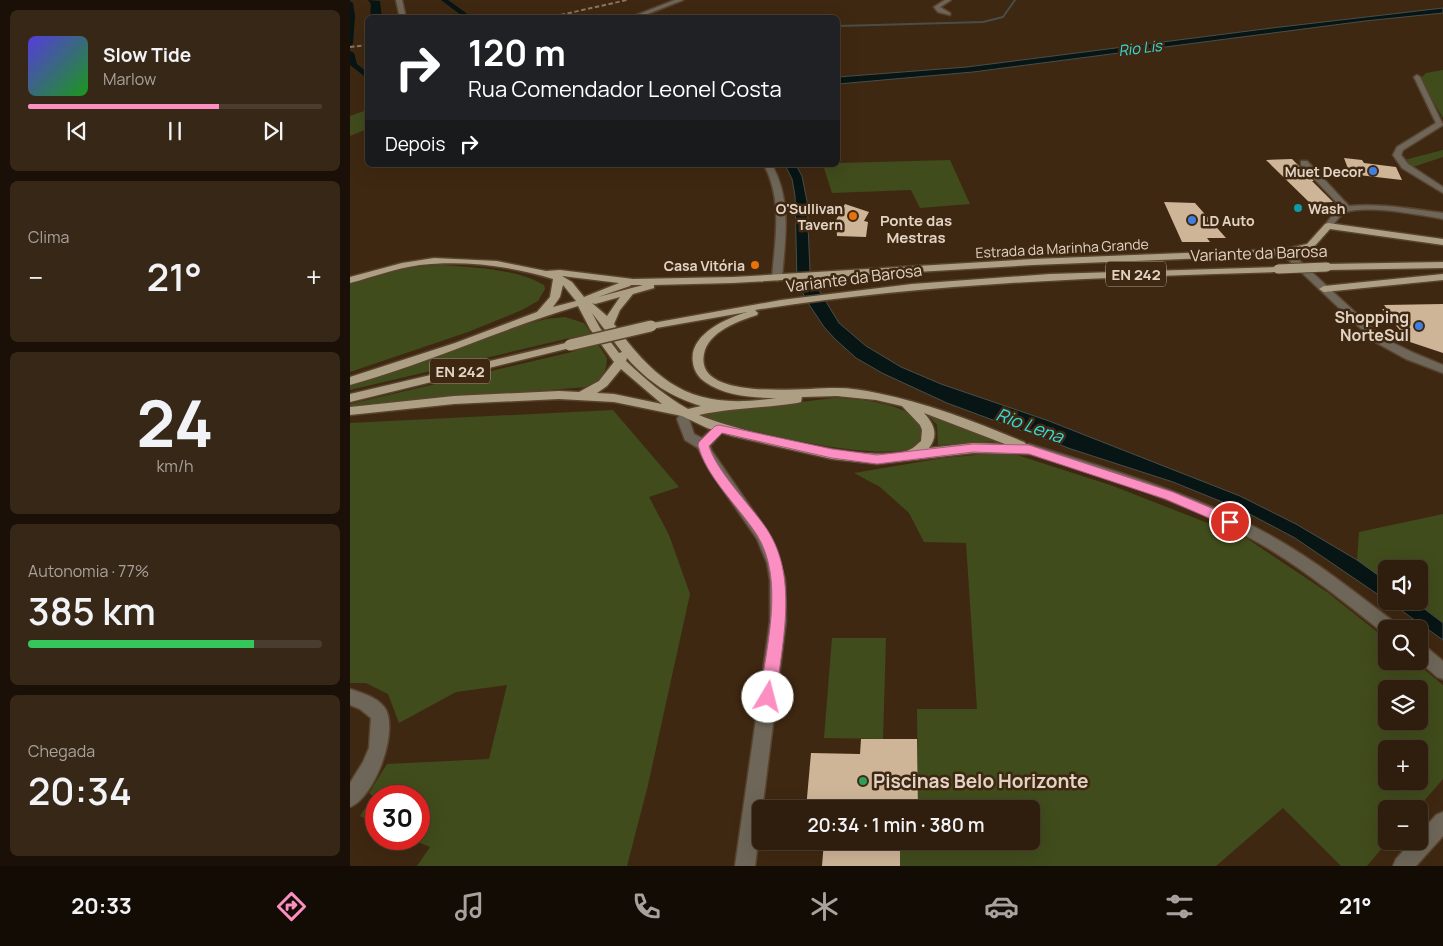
<!DOCTYPE html>
<html lang="pt">
<meta charset="utf-8">
<style>
:root{--surface:#2f1e0d;--page:#372716;--text:#f1f3f6;--muted:#a7a29d;--line:#4a3c2e;--accent:#fc8fc2}
body{margin:0;font-family:Manrope,sans-serif;background:var(--page);color:var(--text);height:100vh;display:flex;flex-direction:column;font-size:19px;white-space:nowrap}
*{box-sizing:border-box;margin:0}
p{font-size:16px;color:var(--muted)}
.icon{flex:none;width:28px;height:28px;fill:none;stroke:currentColor;stroke-width:2;stroke-linecap:round;stroke-linejoin:round}
.map{position:relative;flex:1;overflow:hidden}
.side{display:flex;flex-direction:column;gap:10px;padding:10px;background:#1a1007;width:350px}
.side>*{flex:none}
.top-card{position:absolute;left:15px;top:15px;width:475px;height:152px;border-radius:8px;box-shadow:0 5px 20px #0002,0 0 0 1px var(--line);background:#202124;color:#fff;overflow:hidden}
.fabs{position:absolute;left:1028px;top:560px;display:grid;gap:10px}
.fabs a{display:grid;place-items:center;width:50px;height:50px;border-radius:8px;background:var(--surface);box-shadow:0 5px 20px #0002,0 0 0 1px var(--line);font-size:25px}
.speed{position:absolute;left:15px;top:785px;display:flex;gap:10px;font-size:25px;font-weight:700;text-align:center}
.speed>*{display:grid;place-content:center;width:65px;height:65px;border-radius:50%;background:var(--surface);box-shadow:0 5px 20px #0002,0 0 0 1px var(--line);line-height:1}
.speed .limit{border:8px solid #d22;background:#fff;color:#111}
.pin{position:absolute;display:grid;place-items:center;width:42px;height:42px;color:#fff;margin:-21px;border:2px solid #fff;border-radius:50%;box-shadow:0 1px 5px #0007}
.me{position:absolute;width:55px;margin:-28px;rotate:8deg;stroke-linejoin:round;filter:drop-shadow(0 0 4px #0008)}
.turn{display:flex;align-items:center;gap:18px;height:105px;padding:0 20px;font-size:22px}
.turn .icon{width:65px;height:65px;stroke-width:2.5}
.turn b{display:block;font-size:35px;line-height:42px}
.then{display:flex;align-items:center;height:48px;padding:0 20px;background:#0003;gap:10px;font-size:19px}
.big{font-size:38px;font-weight:600;line-height:1.1}
.side .widget{flex:1;display:flex;flex-direction:column;justify-content:center;gap:8px;min-width:0;padding:0 18px;border-radius:8px;background:var(--page)}
.side .dial{align-items:center;gap:0}
.dial b{font-size:65px;line-height:1}
.song{display:flex;align-items:center;gap:15px}
.cover{width:60px;height:60px;border-radius:8px;background:linear-gradient(135deg,hsl(250 70% 55%),hsl(120 70% 35%))}
.played{height:5px;border-radius:2px;background:linear-gradient(90deg,var(--accent) 65%,var(--line) 65%)}
.keys{display:flex;justify-content:space-around;direction:ltr}
.heat{display:flex;justify-content:space-between;align-items:center;font-size:28px;direction:ltr}
.charge{height:8px;border-radius:4px;background:linear-gradient(90deg,#34c759 77%,var(--line) 0)}
.trip{position:absolute;left:402px;top:800px;width:288px;height:50px;border-radius:8px;background:var(--surface);box-shadow:0 5px 20px #0002,0 0 0 1px var(--line);font-weight:600;line-height:50px;text-align:center}
.menu{display:flex;height:80px;justify-content:space-around;align-items:center;background:#130c05;color:var(--muted)}
.menu .icon{width:35px;height:35px}
.menu .on{color:var(--accent)}
.menu b{font-size:22px;color:var(--text)}
main{display:flex;flex:1;min-height:0}
.map>svg:first-child{display:block}
.green{fill:#414c1c;fill-rule:evenodd}
.water{fill:#071515;stroke:#494e4a}
.lines{fill:none;stroke-linecap:round;stroke-linejoin:round}
.stream{stroke:#494e4a;stroke-width:2}
.canal{fill:#071515;fill-rule:evenodd}
.river{fill:#071515;fill-rule:evenodd}
.building{fill:#ceb598}
.minor-casing{stroke:#59432e;stroke-width:3}
.major-casing{stroke:#59432e;stroke-width:3}
.minor{fill:#6e6759;fill-rule:evenodd}
.major{fill:#ad9f83;fill-rule:evenodd}
.rail{stroke:#897562;stroke-width:2;stroke-dasharray:4.5 2.5;stroke-linecap:butt}
.major-bridge-far1-casing{stroke:#59432e;stroke-width:11;stroke-linecap:butt}
.major-bridge-casing{stroke:#59432e;stroke-width:14;stroke-linecap:butt}
.major-bridge-far1{stroke:#ad9f83;stroke-width:9}
.major-bridge{stroke:#ad9f83;stroke-width:11}
.route{fill:#fc8fc2;stroke:#a45d7e}
.shop-dot{fill:#3f7fe0;stroke:#3f2811;stroke-width:2}
.culture-dot{fill:#0f9aa8;stroke:#3f2811;stroke-width:2}
.food-dot{fill:#e8710a;stroke:#3f2811;stroke-width:2}
.leisure-dot{fill:#2e9e5b;stroke:#3f2811;stroke-width:2}
.labels{text-anchor:middle;dominant-baseline:central;stroke-width:5;stroke-linejoin:round;paint-order:stroke}
.far-poi-label{font-size:14px;font-weight:bold;fill:#e2d3c5;stroke:#3f2811;text-anchor:end}
.far-street-label{font-size:14px;fill:#e2d3c5;stroke:#3f2811}
.far-water-label{font-size:15px;font-style:italic;fill:#36dbdc;stroke:#3f2811}
.far-neighbourhood-label{font-size:15px;font-weight:bold;fill:#e2d3c5;stroke:#3f2811}
.shield{fill:#3f2811;stroke:#b1a08f;stroke-width:1}
.shield-label{font-size:15px;font-weight:bold;fill:#e2d3c5}
.street-label{font-size:16px;fill:#e2d3c5;stroke:#3f2811}
.poi-label{font-size:16px;font-weight:bold;fill:#e2d3c5;stroke:#3f2811;text-anchor:end}
.water-label{font-size:18px;font-style:italic;fill:#36dbdc;stroke:#3f2811}
.near-poi-label{font-size:19px;font-weight:bold;fill:#e2d3c5;stroke:#3f2811;text-anchor:start}
</style>
<main>
<section class="side">
<div class="widget">
<div class="song"><i class="cover"></i><div><b>Slow Tide</b><p>Marlow</p></div></div>
<div class="played"></div>
<div class="keys"><svg class="icon" aria-label="previous" viewBox="0 0 24 24"><path d="M18 5L8 12l10 7zM5 5v14"/></svg><svg class="icon" aria-label="pause" viewBox="0 0 24 24"><path d="M8 5v14M16 5v14"/></svg><svg class="icon" aria-label="next" viewBox="0 0 24 24"><path d="M6 5l10 7-10 7zM19 5v14"/></svg></div>
</div>
<div class="widget"><p>Clima</p>
<div class="heat"><a>−</a><b class="big">21°</b><a>+</a></div>
</div>
<div class="widget dial"><b>24</b><p>km/h</p></div>
<div class="widget"><p>Autonomia · 77%</p><b class="big">385 km</b><div class="charge"></div></div>
<div class="widget"><p>Chegada</p><b class="big">20:34</b></div>
</section>
<div class="map">
<svg width="1093" height="866" viewBox="0 0 1093 866">
<rect width="100%" height="100%" fill="#3f2811"/>
<g class="green">
<path d="M1093 70V118L1070 79 1076 73Z"/>
<path d="M17 110V129L0 136V116Z"/>
<path d="M1093 150V157L1063 167 1054 160Z"/>
<path d="M600 160 620 204 570 208 561 190 482 193 473 165H488V163Z"/>
<path d="M91 265C121 267 168 269 194 285L195 289 188 301 172 310 118 332 0 372V284L62 267Z"/>
<path d="M215 317 234 323 257 358C257 373 250 381 237 387L0 406V404L226 351 224 337 0 390V384L174 325 196 319Z"/>
<path d="M484 398C504 398 576 404 572 434 571 440 567 446 561 448 533 462 380 431 352 414Z"/>
<path d="M263 410 329 487 299 497 319 535 340 594 298 785 277 866H67L80 847 61 839H69V796H26V824L10 816 23 796 19 793 37 764 139 759 157 685 106 692 49 723 38 694 16 683H0V423Z"/>
<path d="M575 412 647 441 588 445 587 425Z"/>
<path d="M648 453 667 455 763 486 896 538 977 592 1036 639V661H1064L1093 685V779L1067 809H1036V841H1038L1017 866H991L933 808 866 866H550V846H568L569 841H681V809H568L567 709H627L616 543 574 542 559 513 530 487 504 473 593 458ZM1036 689H1069V721H1036ZM1036 749H1069V781H1036Z"/>
<path d="M1093 514V623L1064 601H1069V569H1036V581L1007 560 1009 532Z"/>
<path d="M482 638H536L533 739 474 738Z"/>
</g>
<g class="water">
<path d="M1093 8V13L1015 21 623 72 488 84V77L617 67 922 28Z"/>
<path d="M435 165H446L452 176 457 201 460 271 464 282 489 323 516 346 551 367 591 384 699 421 890 496 946 524 1007 560 1036 581V600L945 538 892 510 823 482 721 449 597 403 532 373 506 358 485 339 474 327 458 303 447 282 445 196 442 179Z"/>
<path d="M1038 601H1064L1093 623V640Z"/>
</g>
<g class="lines">
<path class="stream" d="M488 26 633 22 653 17 665 0"/>
<g class="canal">
<path d="M91 0H98L123 18H115Z"/>
<path d="M0 1 3 3 5 16 3 44 0 46Z"/>
<path d="M0 51 4 53 7 64 18 73V79L0 65Z"/>
</g>
<path class="river" d="M18 0 30 1 32 18H20L21 4Z"/>
</g>
<g class="building">
<path d="M994 158 1012 160 1014 163 1046 167 1052 180 1000 174Z"/>
<path d="M942 159 964 181H962L983 202 960 203 916 160Z"/>
<path d="M814 202 845 203 876 238H857L860 242H832Z"/>
<path d="M495 204 519 212 514 221 518 222 516 237 487 236 486 220Z"/>
<path d="M1093 304V353L1060 342 1032 309H1037L1034 305Z"/>
<path d="M511 739H567L568 809H456L461 753 510 754Z"/>
<path d="M474 841H550V866H472Z"/>
</g>
<g class="lines">
<g class="minor-casing">
<g id="minor">
<path d="M46 0H52L56 18H50Z"/>
<path d="M325 0H333L287 18H279Z"/>
<path d="M595 0H601L590 7 600 13V15L588 12 584 7Z"/>
<path d="M1067 75 1070 77 1093 125 1053 150 1051 155 1058 164 1093 187V193L1052 168 1043 155 1047 147 1086 123 1064 77Z"/>
<path d="M951 161H957L999 206C1030 203 1062 209 1093 213V219C1070 215 1015 204 994 213 989 216 985 223 981 228H975L974 226 985 212 992 208 951 165Z"/>
<path d="M414 165H422C442 200 435 240 432 278L427 281 422 278C425 240 433 200 414 165Z"/>
<path d="M935 249 938 250 1033 338 1064 353 1093 365V373L1056 359 1025 342 932 254V250Z"/>
<path d="M337 409 343 413 339 419 344 434 352 438 365 426 369 425 375 429 360 446 362 451 417 531 426 549 435 580 436 621 405 866H385L420 621V580L417 563 407 539 360 471 348 448 335 440 327 419 333 410Z"/>
<path d="M679 444C759 469 842 493 916 533 963 558 1004 592 1047 624L1049 629H1036L1035 634C994 602 954 569 909 543 837 501 753 477 674 452L673 449 674 446Z"/>
<path d="M1069 643 1075 646 1093 661V679L1087 677 1069 661Z"/>
<path d="M0 689C12 693 30 698 36 710 48 734 24 798 0 807V783L13 762 19 748 21 718 10 709 0 705Z"/>
<path d="M1093 812V836L1066 866H1043L1046 859 1062 841H1069V834L1086 815Z"/>
</g>
</g>
<g class="major-casing">
<g id="major">
<path d="M978 223 1093 239V245L980 229 963 248 935 255 683 265 383 283 304 285V288L283 294 270 310 264 324C311 388 345 410 426 398 403 398 375 396 355 382 349 378 344 371 343 363 338 335 375 319 397 312L301 329 297 328 296 326 297 324 431 300 562 284 700 274 931 267 933 269 928 272C753 277 578 283 405 310L408 313 407 315C388 321 358 332 354 354 344 403 461 387 486 388 500 388 514 390 527 393 578 403 626 422 674 442L676 444 684 446 685 449 684 452 679 454 623 453 527 464 482 459 382 436 357 428 332 416 264 402 209 399 104 404 0 415V407L104 396 209 391 229 392 249 381 264 362 240 329 228 306C151 329 78 363 0 385V377L105 343 187 312 200 297 203 279C162 266 113 260 70 265 46 268 23 277 0 283V277L52 263 84 258 147 261 196 271 210 270 283 279 383 277 683 259 935 249 957 244 975 224ZM212 276 269 283 234 297 222 282ZM213 285 226 301 203 307 210 297ZM281 285H293L248 297 280 286ZM270 297 257 316 242 303 245 304ZM242 313 272 352 269 353 250 328ZM277 358C298 382 321 397 351 406L338 409C315 396 295 379 276 361ZM271 369 312 404 264 394 247 393 257 386ZM487 396 526 400 552 406 570 425 572 430 571 441C567 444 564 448 559 450 522 465 387 431 349 415 382 408 414 408 447 403L451 402 452 397ZM574 413 655 444 623 443 579 448C589 435 584 424 574 413Z"/>
<path d="M1093 262V268L977 270 972 267 977 264Z"/>
<path d="M1093 274V280L974 292 969 289 974 286Z"/>
<path d="M220 342 224 343 225 345 224 347 0 402V394Z"/>
</g>
</g>
<use href="#minor" class="minor"/>
<use href="#major" class="major"/>
<g class="rail">
<path d="M197 18 277 0"/>
<path d="M0 47 18 45"/>
</g>
<g class="major-bridge-far1-casing">
<path id="major-bridge-far1" d="M928 269 977 267"/>
</g>
<g class="major-bridge-casing">
<path id="major-bridge" d="M220 345 301 326"/>
</g>
<use href="#major-bridge-far1" class="major-bridge-far1"/>
<use href="#major-bridge" class="major-bridge"/>
</g>
<path class="route" d="M369 425 482 449 527 455 623 444 679 445 823 492 885 518 887 522 885 526 880 527 815 499 679 454 623 452 527 464 482 458 372 433 359 446C366 470 399 504 414 525 450 574 432 641 426 697L423 702 418 704 412 702 410 697C416 646 435 580 407 535 389 507 356 477 348 445L349 442 365 426Z"/>
<g class="shop-dot">
<circle cx="1023" cy="171" r="5"/>
<circle cx="842" cy="220" r="5"/>
<circle cx="1069" cy="326" r="5"/>
</g>
<circle class="culture-dot" cx="948" cy="208" r="5"/>
<g class="food-dot">
<circle cx="503" cy="216" r="5"/>
<circle cx="405" cy="265" r="5"/>
</g>
<circle class="leisure-dot" cx="513" cy="781" r="5"/>
<g class="labels">
<g class="far-poi-label">
<text x="1013" y="171">Muet Decor</text>
<text x="493" y="208">O'Sullivan<tspan x="493" dy="16">Tavern</tspan></text>
<text x="958" y="208" text-anchor="start">Wash</text>
<text x="852" y="220" text-anchor="start">LD Auto</text>
<text x="395" y="265">Casa Vitória</text>
</g>
<g class="far-street-label">
<text transform="translate(712 248) rotate(-3)">Estrada da Marinha Grande</text>
</g>
<g class="far-water-label">
<text transform="translate(790 48) rotate(-7)">Rio Lis</text>
</g>
<g class="far-neighbourhood-label">
<text x="566" y="220">Ponte das<tspan x="566" dy="17">Mestras</tspan></text>
</g>
<g class="shield">
<rect x="756" y="261.5" width="60" height="25" rx="4"/>
<rect x="80" y="358.5" width="60" height="25" rx="4"/>
</g>
<g class="shield-label">
<text x="786" y="274">EN 242</text>
<text x="110" y="371">EN 242</text>
</g>
<g class="street-label">
<text transform="translate(909 253) rotate(-2)">Variante da Barosa</text>
<text transform="translate(504 278) rotate(-7)">Variante da Barosa</text>
</g>
<g class="poi-label">
<text x="1059" y="317">Shopping<tspan x="1059" dy="18">NorteSul</tspan></text>
</g>
<g class="water-label">
<text transform="translate(680 425) rotate(20)">Rio Lena</text>
</g>
<g class="near-poi-label">
<text x="523" y="781">Piscinas Belo Horizonte</text>
</g>
</g>
</svg>
<div class="fabs">
<a><svg class="icon" aria-label="sound" viewBox="0 0 24 24"><path d="M4 9h4l5-4v14l-5-4H4zM17 9q2 3 0 6"/></svg></a>
<a><svg class="icon" aria-label="search" viewBox="0 0 24 24"><circle cx="10" cy="10" r="6"/><path d="M15 15l6 6"/></svg></a>
<a><svg class="icon" aria-label="layers" viewBox="0 0 24 24"><path d="M12 4l9 5-9 5-9-5zM3 14l9 5 9-5"/></svg></a>
<a>+</a>
<a>−</a>
</div>
<div class="speed"><div class="limit">30</div></div>
<div class="pin" style="left:880px;top:522px;background:#d93025"><svg class="icon" aria-label="arrive" viewBox="0 0 24 24"><path d="M6 21V4h12l-3 4 3 4H6"/></svg></div>
<svg class="me" style="left:418px;top:697px" viewBox="-20 -20 40 40"><circle r="19" fill="#fff"/><path d="M0-13L10 11 0 6-10 11z" fill="#fc8fc2"/></svg>
<div class="trip">20:34 · 1 min · 380 m</div>
<div class="top-card">
<div class="turn"><svg class="icon" aria-label="right" viewBox="0 0 24 24"><path d="M7 20v-9h11M14 6l5 5-5 5"/></svg><div><b>120 m</b>Rua Comendador Leonel Costa</div></div>
<div class="then">Depois<svg class="icon" aria-label="right" viewBox="0 0 24 24"><path d="M7 20v-9h11M14 6l5 5-5 5"/></svg></div>
</div>
</div>
</main>
<nav class="menu">
<b>20:33</b>
<svg class="icon on" aria-label="directions" viewBox="0 0 24 24"><path d="M12 3l9 9-9 9-9-9zM9 14v-3h6M13 9l2 2-2 2"/></svg>
<svg class="icon" aria-label="music" viewBox="0 0 24 24"><path d="M9 18V5l10-2v13"/><circle cx="6" cy="18" r="3"/><circle cx="16" cy="16" r="3"/></svg>
<svg class="icon" aria-label="phone" viewBox="0 0 24 24"><path d="M5 4h4l2 5-3 2q2 4 5 5l2-3 5 2v4C11 20 4 13 5 4z"/></svg>
<svg class="icon" aria-label="climate" viewBox="0 0 24 24"><path d="M12 3v18M4 7l16 10M4 17L20 7"/></svg>
<svg class="icon" aria-label="car" viewBox="0 0 24 24"><path d="M5 17H2v-5l4-1 3-4h7l3 4 3 1v5h-3M9 17h6M6 11h13"/><circle cx="7" cy="17" r="2"/><circle cx="17" cy="17" r="2"/></svg>
<svg class="icon" aria-label="filters" viewBox="0 0 24 24"><path d="M4 7h16M4 17h16"/><circle cx="9" cy="7" r="2"/><circle cx="15" cy="17" r="2"/></svg>
<b>21°</b>
</nav>
